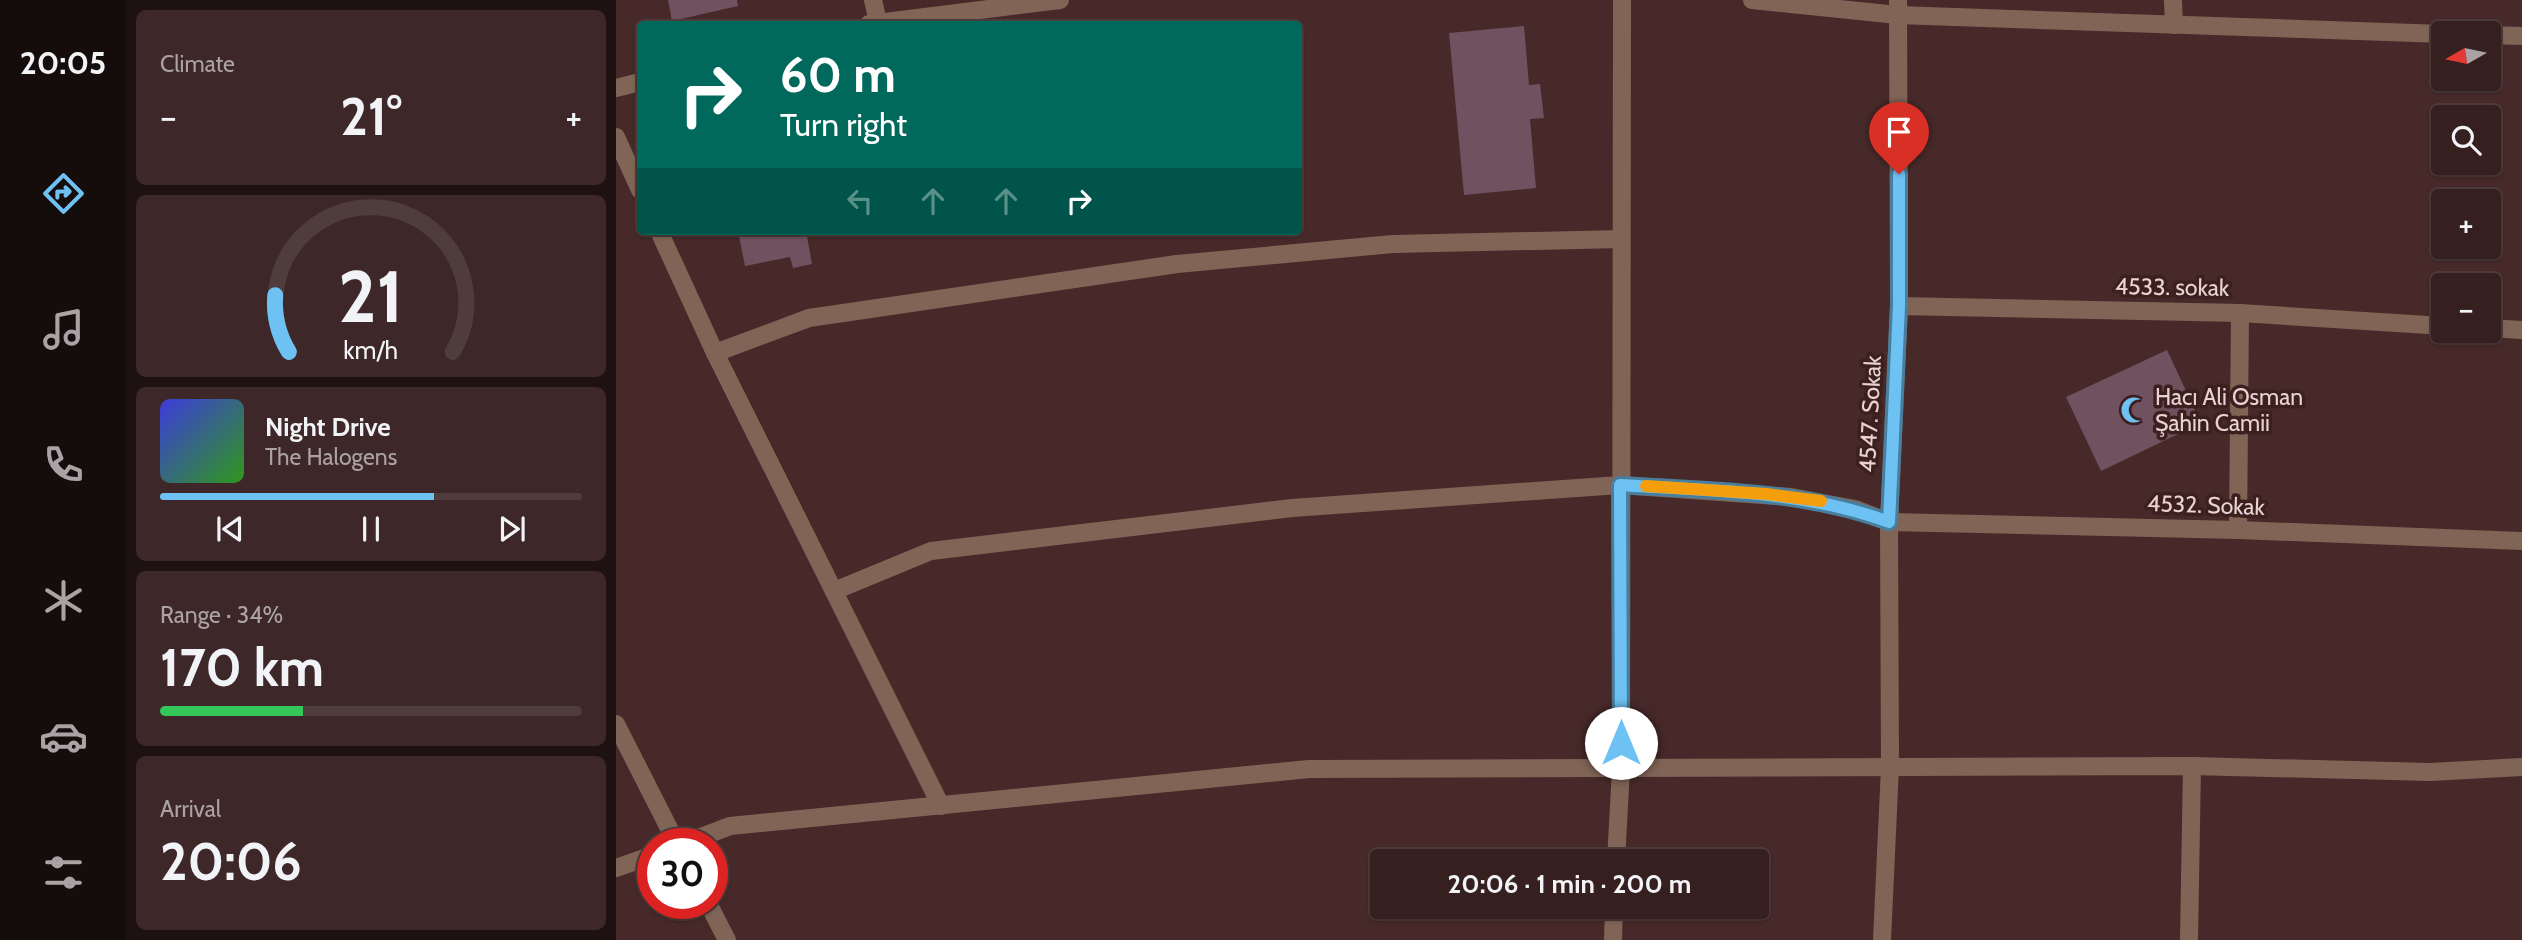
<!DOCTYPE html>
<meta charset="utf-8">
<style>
:root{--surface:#351f1f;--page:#3d2728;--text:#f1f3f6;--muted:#aaa2a4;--line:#4f3d3d;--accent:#6ec2f3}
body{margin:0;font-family:Cabin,sans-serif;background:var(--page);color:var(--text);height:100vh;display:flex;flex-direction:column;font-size:26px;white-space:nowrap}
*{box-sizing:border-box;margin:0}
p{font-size:23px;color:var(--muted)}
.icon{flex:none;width:38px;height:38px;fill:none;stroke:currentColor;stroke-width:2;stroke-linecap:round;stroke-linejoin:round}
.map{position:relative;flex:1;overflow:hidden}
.side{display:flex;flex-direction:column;gap:10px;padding:10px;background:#1d1111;width:490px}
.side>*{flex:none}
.hud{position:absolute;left:21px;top:21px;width:665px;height:214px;border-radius:7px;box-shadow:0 2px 5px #0004,0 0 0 2px var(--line);background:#00695c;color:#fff;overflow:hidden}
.needle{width:46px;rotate:261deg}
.buttons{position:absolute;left:1815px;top:21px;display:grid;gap:14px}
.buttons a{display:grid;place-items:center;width:70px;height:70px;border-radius:7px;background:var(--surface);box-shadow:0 2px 5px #0004,0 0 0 2px var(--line);font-size:35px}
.speed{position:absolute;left:21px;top:828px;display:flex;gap:14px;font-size:35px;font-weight:700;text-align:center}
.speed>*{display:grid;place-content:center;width:91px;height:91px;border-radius:50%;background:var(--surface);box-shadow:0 2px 5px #0004,0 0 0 2px var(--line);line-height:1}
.speed .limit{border:10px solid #d22;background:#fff;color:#111}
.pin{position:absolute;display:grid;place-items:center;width:60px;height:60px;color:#fff;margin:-72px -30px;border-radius:50% 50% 50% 0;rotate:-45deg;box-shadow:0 0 7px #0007}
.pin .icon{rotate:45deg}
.me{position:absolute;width:77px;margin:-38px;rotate:0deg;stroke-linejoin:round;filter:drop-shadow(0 0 5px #0008)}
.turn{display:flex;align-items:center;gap:24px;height:147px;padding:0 28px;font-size:32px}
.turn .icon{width:91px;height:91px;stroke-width:2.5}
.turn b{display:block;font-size:49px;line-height:60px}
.lanes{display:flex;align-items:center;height:66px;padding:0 28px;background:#0003;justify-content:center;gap:35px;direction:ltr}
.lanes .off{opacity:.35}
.big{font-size:52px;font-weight:800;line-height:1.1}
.side .tile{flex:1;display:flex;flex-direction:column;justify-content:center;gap:10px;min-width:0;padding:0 24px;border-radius:10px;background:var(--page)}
.side .dial{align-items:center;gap:0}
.dial svg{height:182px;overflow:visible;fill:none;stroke:var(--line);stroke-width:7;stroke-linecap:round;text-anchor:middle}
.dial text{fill:var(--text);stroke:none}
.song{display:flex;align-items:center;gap:21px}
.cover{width:84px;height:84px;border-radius:10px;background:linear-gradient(135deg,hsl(240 70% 55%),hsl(110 70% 35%))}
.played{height:7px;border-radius:4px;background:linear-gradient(90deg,var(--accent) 65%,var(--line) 65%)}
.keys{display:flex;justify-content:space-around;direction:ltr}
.heat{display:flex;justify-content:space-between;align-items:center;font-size:38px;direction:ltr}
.charge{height:10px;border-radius:5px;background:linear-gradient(90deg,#34c759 34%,var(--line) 0)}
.trip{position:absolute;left:754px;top:849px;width:399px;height:70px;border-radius:7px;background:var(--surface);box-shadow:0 2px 5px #0004,0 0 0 2px var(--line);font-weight:800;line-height:70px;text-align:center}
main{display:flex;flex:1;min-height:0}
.dock{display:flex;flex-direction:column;width:126px;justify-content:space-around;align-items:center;background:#150c0c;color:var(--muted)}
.dock .icon{width:49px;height:49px}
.dock .active{color:var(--accent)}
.dock b{font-size:32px;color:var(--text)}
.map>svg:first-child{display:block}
.building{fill:#70515f}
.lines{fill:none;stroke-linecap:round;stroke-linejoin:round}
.minor{stroke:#806557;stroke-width:18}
.route-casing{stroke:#487e9e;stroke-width:18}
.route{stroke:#6ec2f3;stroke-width:12}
.slow{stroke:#f59e0b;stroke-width:12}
.labels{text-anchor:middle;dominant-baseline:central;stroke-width:7;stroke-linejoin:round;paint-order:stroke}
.street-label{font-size:23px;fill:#e8d3d2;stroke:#3c1f1f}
.poi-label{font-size:23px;fill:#e8d3d2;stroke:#3c1f1f;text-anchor:start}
</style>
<main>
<nav class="dock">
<b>20:05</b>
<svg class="icon active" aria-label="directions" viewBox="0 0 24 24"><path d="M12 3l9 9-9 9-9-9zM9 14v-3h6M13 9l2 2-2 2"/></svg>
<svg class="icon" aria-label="music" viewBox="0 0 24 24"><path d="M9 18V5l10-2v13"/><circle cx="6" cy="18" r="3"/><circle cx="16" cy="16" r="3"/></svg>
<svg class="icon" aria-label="phone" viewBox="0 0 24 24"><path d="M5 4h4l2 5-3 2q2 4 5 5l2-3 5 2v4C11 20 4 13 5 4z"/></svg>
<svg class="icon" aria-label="climate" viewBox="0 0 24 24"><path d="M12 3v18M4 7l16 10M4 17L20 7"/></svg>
<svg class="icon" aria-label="car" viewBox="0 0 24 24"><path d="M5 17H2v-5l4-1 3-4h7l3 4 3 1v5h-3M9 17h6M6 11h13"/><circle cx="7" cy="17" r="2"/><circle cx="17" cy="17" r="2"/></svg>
<svg class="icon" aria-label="filters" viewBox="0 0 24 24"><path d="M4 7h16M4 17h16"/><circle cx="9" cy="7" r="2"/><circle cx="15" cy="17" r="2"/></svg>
</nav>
<section class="side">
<div class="tile"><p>Climate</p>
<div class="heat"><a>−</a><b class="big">21°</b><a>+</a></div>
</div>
<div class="tile dial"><svg viewBox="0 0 100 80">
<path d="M14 69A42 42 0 1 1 86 69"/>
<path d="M14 69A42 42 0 0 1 8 44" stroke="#6ec2f3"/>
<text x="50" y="56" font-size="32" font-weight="700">21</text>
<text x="50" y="72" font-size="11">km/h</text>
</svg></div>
<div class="tile">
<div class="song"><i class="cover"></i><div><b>Night Drive</b><p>The Halogens</p></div></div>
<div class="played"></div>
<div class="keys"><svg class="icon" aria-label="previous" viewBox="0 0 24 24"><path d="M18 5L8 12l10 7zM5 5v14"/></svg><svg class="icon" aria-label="pause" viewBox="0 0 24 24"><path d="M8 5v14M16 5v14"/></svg><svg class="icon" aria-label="next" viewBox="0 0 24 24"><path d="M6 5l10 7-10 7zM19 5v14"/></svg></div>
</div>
<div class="tile"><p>Range · 34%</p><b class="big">170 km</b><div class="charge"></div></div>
<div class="tile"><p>Arrival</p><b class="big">20:06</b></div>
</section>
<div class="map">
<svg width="1906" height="940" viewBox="0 0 1906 940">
<rect width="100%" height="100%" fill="#472929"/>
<g class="building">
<path d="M52 0H121L122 6 56 21Z"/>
<path d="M908 26 913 85 924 84 928 118 914 119 920 188 848 195 833 33Z"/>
<path d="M122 231H190L196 264 177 268 174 257 129 266Z"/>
<path d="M1551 350 1585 423 1485 471 1450 397Z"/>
</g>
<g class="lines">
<g class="minor">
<path d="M257 0 262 22"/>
<path d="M1136 0 1282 15 1827 34"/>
<path d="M1557 0 1558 25"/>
<path d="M253 24 444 0"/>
<path d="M1872 35 1906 36"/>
<path d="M0 88 24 82"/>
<path d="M0 137 24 190"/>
<path d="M43 231 99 353 325 806"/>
<path d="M1283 306 1624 313 1827 326"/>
<path d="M1872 328 1906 330"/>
<path d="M99 353 193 318 561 264 777 244 1005 239"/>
<path d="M1622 530 1624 313"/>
<path d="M218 591 315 551 676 508 1004 485 1175 497 1239 509 1273 522 1622 530 1906 541"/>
<path d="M0 724 61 844"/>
<path d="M67 844 114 826 693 769 1576 766 1814 772 1906 767"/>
<path d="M1000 861 1005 769 1006 0"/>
<path d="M0 868 37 855"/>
<path d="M92 903 111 940"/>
<path d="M997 940 998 906"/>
<path d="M1266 940 1274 767 1273 522 1283 306 1282 0"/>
<path d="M1573 940 1576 766"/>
</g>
</g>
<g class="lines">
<g class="route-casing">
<path id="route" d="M1005 743 1004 485C1095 491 1187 490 1273 522L1283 306V174"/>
</g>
<use href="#route" class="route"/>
<path class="slow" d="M1030 486 1151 494 1205 501"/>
</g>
<defs>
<g id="mosque-bare" transform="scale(2.1)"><path d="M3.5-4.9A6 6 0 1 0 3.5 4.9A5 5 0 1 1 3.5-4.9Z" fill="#6ec2f3" stroke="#3c1f1f" stroke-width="2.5" paint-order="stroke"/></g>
</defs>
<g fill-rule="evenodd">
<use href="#mosque-bare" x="1518" y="410"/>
</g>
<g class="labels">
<g class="street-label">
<text transform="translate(1556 287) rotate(1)">4533. sokak</text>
<text transform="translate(1254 414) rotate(-87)">4547. Sokak</text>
<text transform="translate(1590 505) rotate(2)">4532. Sokak</text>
</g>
<g class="poi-label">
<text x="1539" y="397">Hacı Ali Osman<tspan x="1539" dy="26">Şahin Camii</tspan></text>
</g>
</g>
</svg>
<div class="buttons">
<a><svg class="needle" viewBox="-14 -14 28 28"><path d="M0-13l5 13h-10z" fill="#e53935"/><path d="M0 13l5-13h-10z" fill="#aaa2a4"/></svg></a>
<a><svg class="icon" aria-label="search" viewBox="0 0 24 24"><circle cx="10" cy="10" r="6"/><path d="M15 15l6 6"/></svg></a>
<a>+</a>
<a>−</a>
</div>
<div class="speed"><div class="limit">30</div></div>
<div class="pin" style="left:1283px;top:174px;background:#d93025"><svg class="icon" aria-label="arrive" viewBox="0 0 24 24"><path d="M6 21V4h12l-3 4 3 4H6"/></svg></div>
<svg class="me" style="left:1005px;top:743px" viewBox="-20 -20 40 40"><circle r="19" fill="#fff"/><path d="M0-13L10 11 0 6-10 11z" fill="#6ec2f3"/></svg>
<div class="trip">20:06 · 1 min · 200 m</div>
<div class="hud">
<div class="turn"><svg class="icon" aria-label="right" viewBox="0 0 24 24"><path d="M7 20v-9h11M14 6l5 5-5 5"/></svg><div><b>60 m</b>Turn right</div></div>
<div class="lanes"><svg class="icon off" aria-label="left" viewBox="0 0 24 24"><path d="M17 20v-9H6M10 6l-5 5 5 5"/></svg><svg class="icon off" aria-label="ahead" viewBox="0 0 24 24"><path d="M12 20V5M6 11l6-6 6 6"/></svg><svg class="icon off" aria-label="ahead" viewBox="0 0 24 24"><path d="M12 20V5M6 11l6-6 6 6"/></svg><svg class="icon" aria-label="right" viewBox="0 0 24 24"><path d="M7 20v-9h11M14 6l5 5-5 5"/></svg></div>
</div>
</div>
</main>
